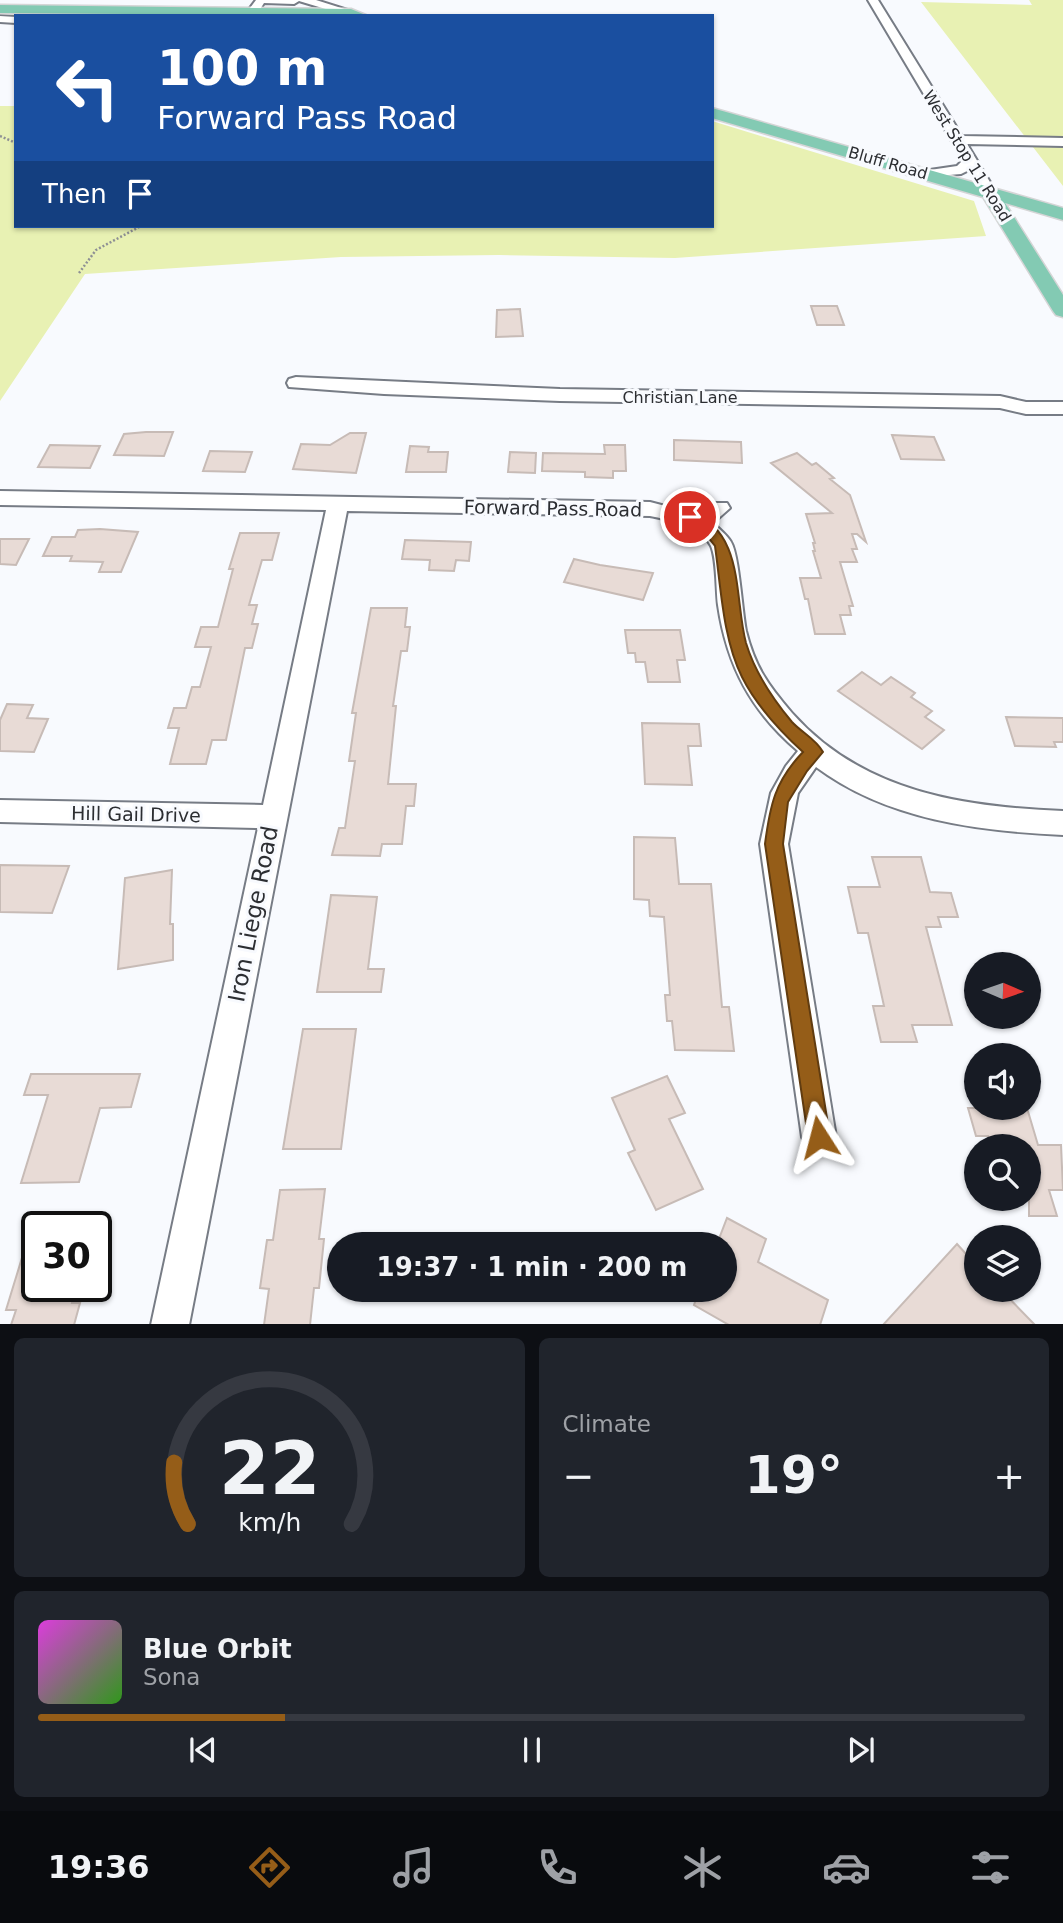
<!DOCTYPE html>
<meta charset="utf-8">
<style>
:root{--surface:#171b24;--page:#20242c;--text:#f1f3f6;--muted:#9ea1a6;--line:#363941;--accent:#955d18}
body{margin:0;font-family:"DejaVu Sans",sans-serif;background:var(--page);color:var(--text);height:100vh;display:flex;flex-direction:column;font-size:26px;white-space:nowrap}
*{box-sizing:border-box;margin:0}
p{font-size:23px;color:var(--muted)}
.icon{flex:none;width:38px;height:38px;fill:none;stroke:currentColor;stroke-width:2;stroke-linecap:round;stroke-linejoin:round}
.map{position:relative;height:1324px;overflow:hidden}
.drawer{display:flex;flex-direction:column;gap:14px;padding:14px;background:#0d0f14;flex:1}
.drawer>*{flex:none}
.top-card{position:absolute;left:14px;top:14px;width:700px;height:214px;border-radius:0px;box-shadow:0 2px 5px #0004;background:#1a4fa0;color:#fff;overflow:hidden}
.needle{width:46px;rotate:92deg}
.buttons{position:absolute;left:964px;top:952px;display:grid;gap:14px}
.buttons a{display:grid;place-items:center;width:77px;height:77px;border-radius:50%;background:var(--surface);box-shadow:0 2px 5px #0004;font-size:35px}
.speed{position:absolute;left:21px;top:1211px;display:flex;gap:14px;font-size:35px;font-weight:700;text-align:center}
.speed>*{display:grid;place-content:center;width:91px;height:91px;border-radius:50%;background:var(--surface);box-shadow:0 2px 5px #0004;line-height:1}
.speed .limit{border:4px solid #111;border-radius:10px;background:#fff;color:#111}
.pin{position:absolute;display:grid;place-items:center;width:60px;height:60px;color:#fff;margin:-30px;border:4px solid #fff;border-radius:50%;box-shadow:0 2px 7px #0007}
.me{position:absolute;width:77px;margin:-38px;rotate:351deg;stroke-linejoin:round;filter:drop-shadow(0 0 5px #0008)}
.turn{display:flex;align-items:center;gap:24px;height:147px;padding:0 28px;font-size:32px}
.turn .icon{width:91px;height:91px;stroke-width:2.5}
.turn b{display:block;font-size:49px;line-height:60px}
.then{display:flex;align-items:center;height:66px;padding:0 28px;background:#0003;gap:14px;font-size:26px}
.big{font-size:52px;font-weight:800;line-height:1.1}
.drawer .tile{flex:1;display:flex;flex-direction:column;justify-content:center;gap:10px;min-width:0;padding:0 24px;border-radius:10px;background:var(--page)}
.drawer .dial{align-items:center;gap:0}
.dial svg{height:182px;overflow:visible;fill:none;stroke:var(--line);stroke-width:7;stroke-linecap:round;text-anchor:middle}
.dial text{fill:var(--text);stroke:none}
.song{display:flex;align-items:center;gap:21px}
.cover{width:84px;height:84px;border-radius:10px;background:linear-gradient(135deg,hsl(300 70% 55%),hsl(110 70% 35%))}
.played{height:7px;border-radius:4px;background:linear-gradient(90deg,var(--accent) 25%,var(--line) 25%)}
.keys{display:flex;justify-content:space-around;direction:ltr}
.heat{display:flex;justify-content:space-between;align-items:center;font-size:38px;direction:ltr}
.drawer .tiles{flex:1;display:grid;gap:14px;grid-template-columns:1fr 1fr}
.tile:last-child{grid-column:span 2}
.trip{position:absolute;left:327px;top:1232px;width:410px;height:70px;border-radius:35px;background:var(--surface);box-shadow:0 2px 5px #0004;font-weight:800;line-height:70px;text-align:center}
.dock{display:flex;height:112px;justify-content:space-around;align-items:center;background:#090b0e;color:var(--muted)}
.dock .icon{width:49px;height:49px}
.dock .on{color:var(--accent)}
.dock b{font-size:32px;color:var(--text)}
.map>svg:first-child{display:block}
.green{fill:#e8f1b3}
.building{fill:#e8dbd6;stroke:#c7bbb6;stroke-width:2}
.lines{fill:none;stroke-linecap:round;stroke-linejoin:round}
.minor-casing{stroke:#777c85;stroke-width:4}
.major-casing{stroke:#d5d5d6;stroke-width:3}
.path{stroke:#8e9094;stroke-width:2.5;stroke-dasharray:2 2;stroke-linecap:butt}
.minor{fill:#fff;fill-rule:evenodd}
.major{fill:#83cab3;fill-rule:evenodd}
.route{fill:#955d18;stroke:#613c10;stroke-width:2}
.labels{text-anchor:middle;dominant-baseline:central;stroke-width:6;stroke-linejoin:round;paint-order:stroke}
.far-street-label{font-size:16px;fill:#2c2e32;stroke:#f8fafe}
.street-label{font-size:19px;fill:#2c2e32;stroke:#f8fafe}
.near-street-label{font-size:23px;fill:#2c2e32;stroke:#f8fafe}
</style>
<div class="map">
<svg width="1063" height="1325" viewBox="0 0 1063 1325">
<rect width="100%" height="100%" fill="#f8fafe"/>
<g class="green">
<path d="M1029 0H1063V186L921 2 1032 5Z"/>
<path d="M0 106H16V226H712V121L974 201 986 236 675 258 499 255 341 257 85 274 0 401Z"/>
</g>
<g class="building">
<path d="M811 306H837L844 325H817Z"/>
<path d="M520 309 523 336 496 337 497 310Z"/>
<path d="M146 432H173L164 456 114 455 124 434Z"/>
<path d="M350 433H366L356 473 293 469 301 444 330 445Z"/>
<path d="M892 435 934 437 944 460 901 459Z"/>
<path d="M674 440 741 442 742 463 674 460Z"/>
<path d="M50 445 100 446 90 468 38 467Z"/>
<path d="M604 445H625L626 471H613V478L585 477V472L542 471 543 453 605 454Z"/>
<path d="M410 446 429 447 428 452H448L446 472H406Z"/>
<path d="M210 451 252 452 245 472 203 471Z"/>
<path d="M510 452 536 453 535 473 508 472Z"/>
<path d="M797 453 812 465 816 463 834 478 830 479 850 495 866 542 857 534H852L857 549H852L857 562H840L853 606H849L851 615H840L845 634H815L808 599H805L800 578H821L813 551H815L813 543H815L806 514 832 513 771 463Z"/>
<path d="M100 529 138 532 121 572H99L103 562 70 561 72 556H43L52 537H75L78 530Z"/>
<path d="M240 533H279L272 560H262L249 605H257L252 624H258L252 648H245L226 740H212L206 764H170L179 728H168L174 708H186L192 687H200L211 647H195L201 627H218L233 569H229Z"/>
<path d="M0 539H29L16 565 0 564Z"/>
<path d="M405 540 471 542 469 561 456 560 454 571 429 570 430 560 402 559Z"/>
<path d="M574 559 600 565 653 573 643 600 564 582Z"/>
<path d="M371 608H407L405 627H410L407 651H401L393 706H396L388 784H416L414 806H406L402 844H382L380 856 332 855 339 828H345L355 761H349L356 713H352Z"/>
<path d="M625 630H680L685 660H677L680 682H648L645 662H636L635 653H628Z"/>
<path d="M862 672 881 685 891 677 915 693 911 697 932 711 925 717 944 730 922 749 838 691Z"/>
<path d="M7 704 33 705 27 718 48 719 34 752 0 751V720Z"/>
<path d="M1006 717 1063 718V742H1054L1056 747 1015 746Z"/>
<path d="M642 723 699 724 701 746H688L692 785 645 784Z"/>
<path d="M634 837 675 838 679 884H711L722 1007H729L734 1051 675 1050 672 1021H667L665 995H670L664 917 650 916 649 900 634 899Z"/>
<path d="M872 857H921L930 892 951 893 958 917H938L941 927H926L952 1025H912L917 1042H881L873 1006H884L868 933H858L848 887H880Z"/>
<path d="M0 865 69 866 52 913 0 912Z"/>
<path d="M172 870 170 924H173V960L118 969 125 878Z"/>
<path d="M331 895 377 897 368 969H384L381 992H317Z"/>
<path d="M303 1029H356L341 1149H283Z"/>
<path d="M31 1074H140L131 1107 100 1108 79 1182 21 1183 48 1095H24Z"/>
<path d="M667 1076 685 1113 669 1119 703 1189 656 1210 628 1153 635 1150 612 1098Z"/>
<path d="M968 1108H1027L1038 1145H1061L1063 1190H1049L1057 1216H1029V1146H991L988 1136H976Z"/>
<path d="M325 1189 319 1239H324L319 1288H314L310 1325H264L269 1289 260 1288 267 1240H273L280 1190Z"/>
<path d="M727 1218 766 1239 758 1262 828 1300 820 1325H729L694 1305 699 1290H724V1244H717Z"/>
<path d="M32 1225H37V1286H76L72 1303H80L74 1325H11L16 1310H6Z"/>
<path d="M957 1244 976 1265V1290H1001L1035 1325H883Z"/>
</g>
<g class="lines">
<g class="minor-casing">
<g id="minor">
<path d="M256 0H316L357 13 349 16 299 1 294 4 264 3 257 14H249L247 12Z"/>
<path d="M868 0H878L962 136 1063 138V146L967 144 996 192 989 196 984 195 969 170 961 174 923 177 921 174 923 171 957 166 963 160Z"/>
<path d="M0 16 16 17V23L0 22Z"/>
<path d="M296 377 560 389 1000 396 1026 402H1063V414H1026L1000 408 560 401 384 394 289 387 287 383 289 379Z"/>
<path d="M0 491 650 502 696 514 711 503H727L730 508 713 523C719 529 727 535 731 542 739 555 742 611 746 631 755 667 768 685 792 713 862 792 963 807 1063 811V835C978 831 887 820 816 767L798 793 788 844 836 1137 831 1149 819 1154 807 1149 802 1137 760 844 771 793 786 766 798 751C751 711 727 666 718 605 716 590 717 559 711 546 702 526 669 520 650 516L347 511 189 1325H151L258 828 0 822V800L263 805 326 510 0 505Z"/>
</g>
</g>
<g class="major-casing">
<g id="major">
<path d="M0 5 351 9 368 16 0 13Z"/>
<path d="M712 108 1063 208V220L1005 203 1063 295V317L1056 315 1053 311 983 197 712 118Z"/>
</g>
</g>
<g class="path">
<path d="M0 136 16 143"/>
<path d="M79 273 96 250 141 226"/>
</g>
<use href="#minor" class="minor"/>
<use href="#major" class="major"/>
</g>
<path class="route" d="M690 513C745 529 734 599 746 643 755 673 772 698 792 722 801 732 816 739 823 752L807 771 788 802 783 844 830 1137 827 1145 819 1148 811 1145 808 1137 765 844C770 805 775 781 803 752 780 731 756 705 742 677 723 639 721 588 715 546L707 536 685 520 683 517Z"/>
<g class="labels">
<g class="far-street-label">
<text transform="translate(967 156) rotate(58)">West Stop 11 Road</text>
<text transform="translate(888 163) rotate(16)">Bluff Road</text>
<text x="680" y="397">Christian Lane</text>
</g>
<g class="street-label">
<text transform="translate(553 508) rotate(1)">Forward Pass Road</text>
<text transform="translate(136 814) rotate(1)">Hill Gail Drive</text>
</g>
<g class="near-street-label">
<text transform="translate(253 914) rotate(-79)">Iron Liege Road</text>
</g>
</g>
</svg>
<div class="buttons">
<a><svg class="needle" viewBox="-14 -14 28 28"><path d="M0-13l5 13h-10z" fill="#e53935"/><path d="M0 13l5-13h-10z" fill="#9ea1a6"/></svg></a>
<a><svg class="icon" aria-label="sound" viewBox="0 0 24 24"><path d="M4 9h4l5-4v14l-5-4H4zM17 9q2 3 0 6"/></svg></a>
<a><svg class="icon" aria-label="search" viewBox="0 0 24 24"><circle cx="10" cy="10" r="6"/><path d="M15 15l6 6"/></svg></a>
<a><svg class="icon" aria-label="layers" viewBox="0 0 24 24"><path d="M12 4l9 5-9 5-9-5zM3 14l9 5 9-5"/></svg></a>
</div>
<div class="speed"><div class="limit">30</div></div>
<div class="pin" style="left:690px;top:517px;background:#d93025"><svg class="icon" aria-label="arrive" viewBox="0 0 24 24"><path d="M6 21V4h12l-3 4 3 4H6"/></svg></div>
<svg class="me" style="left:819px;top:1137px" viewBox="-20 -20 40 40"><path d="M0-17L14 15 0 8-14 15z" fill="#955d18" stroke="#fff" stroke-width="4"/></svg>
<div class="trip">19:37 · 1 min · 200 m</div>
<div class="top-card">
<div class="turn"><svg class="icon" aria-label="left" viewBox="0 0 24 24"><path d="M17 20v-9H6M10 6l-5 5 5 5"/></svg><div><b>100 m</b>Forward Pass Road</div></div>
<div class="then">Then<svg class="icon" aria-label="arrive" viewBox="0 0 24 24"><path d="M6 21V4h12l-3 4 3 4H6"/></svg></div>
</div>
</div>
<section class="drawer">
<div class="tiles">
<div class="tile dial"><svg viewBox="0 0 100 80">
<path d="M14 69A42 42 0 1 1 86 69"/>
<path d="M14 69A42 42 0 0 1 8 42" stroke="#955d18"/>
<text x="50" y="56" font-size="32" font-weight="700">22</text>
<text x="50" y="72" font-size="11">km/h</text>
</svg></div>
<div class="tile"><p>Climate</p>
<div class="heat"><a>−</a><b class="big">19°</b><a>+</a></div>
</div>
<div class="tile">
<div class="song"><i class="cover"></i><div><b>Blue Orbit</b><p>Sona</p></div></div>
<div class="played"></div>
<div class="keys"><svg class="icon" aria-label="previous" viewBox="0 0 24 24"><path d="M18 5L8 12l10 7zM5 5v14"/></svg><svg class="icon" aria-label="pause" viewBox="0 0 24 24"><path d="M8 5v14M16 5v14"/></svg><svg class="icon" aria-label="next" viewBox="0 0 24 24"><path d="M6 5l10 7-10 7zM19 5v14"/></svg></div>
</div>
</div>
</section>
<nav class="dock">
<b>19:36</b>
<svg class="icon on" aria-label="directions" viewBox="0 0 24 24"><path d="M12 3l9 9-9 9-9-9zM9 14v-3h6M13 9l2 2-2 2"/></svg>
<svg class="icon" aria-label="music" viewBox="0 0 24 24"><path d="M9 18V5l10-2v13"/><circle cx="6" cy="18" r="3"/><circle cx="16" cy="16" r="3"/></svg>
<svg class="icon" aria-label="phone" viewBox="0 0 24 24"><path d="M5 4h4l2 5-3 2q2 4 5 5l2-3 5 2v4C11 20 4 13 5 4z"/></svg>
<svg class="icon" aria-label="climate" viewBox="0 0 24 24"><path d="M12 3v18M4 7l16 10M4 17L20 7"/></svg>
<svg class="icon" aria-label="car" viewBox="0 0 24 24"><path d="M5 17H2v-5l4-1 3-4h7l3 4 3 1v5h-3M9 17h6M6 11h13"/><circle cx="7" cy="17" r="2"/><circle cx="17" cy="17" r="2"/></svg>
<svg class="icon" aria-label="filters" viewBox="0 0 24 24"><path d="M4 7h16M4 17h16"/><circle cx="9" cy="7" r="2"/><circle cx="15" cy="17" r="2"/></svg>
</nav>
